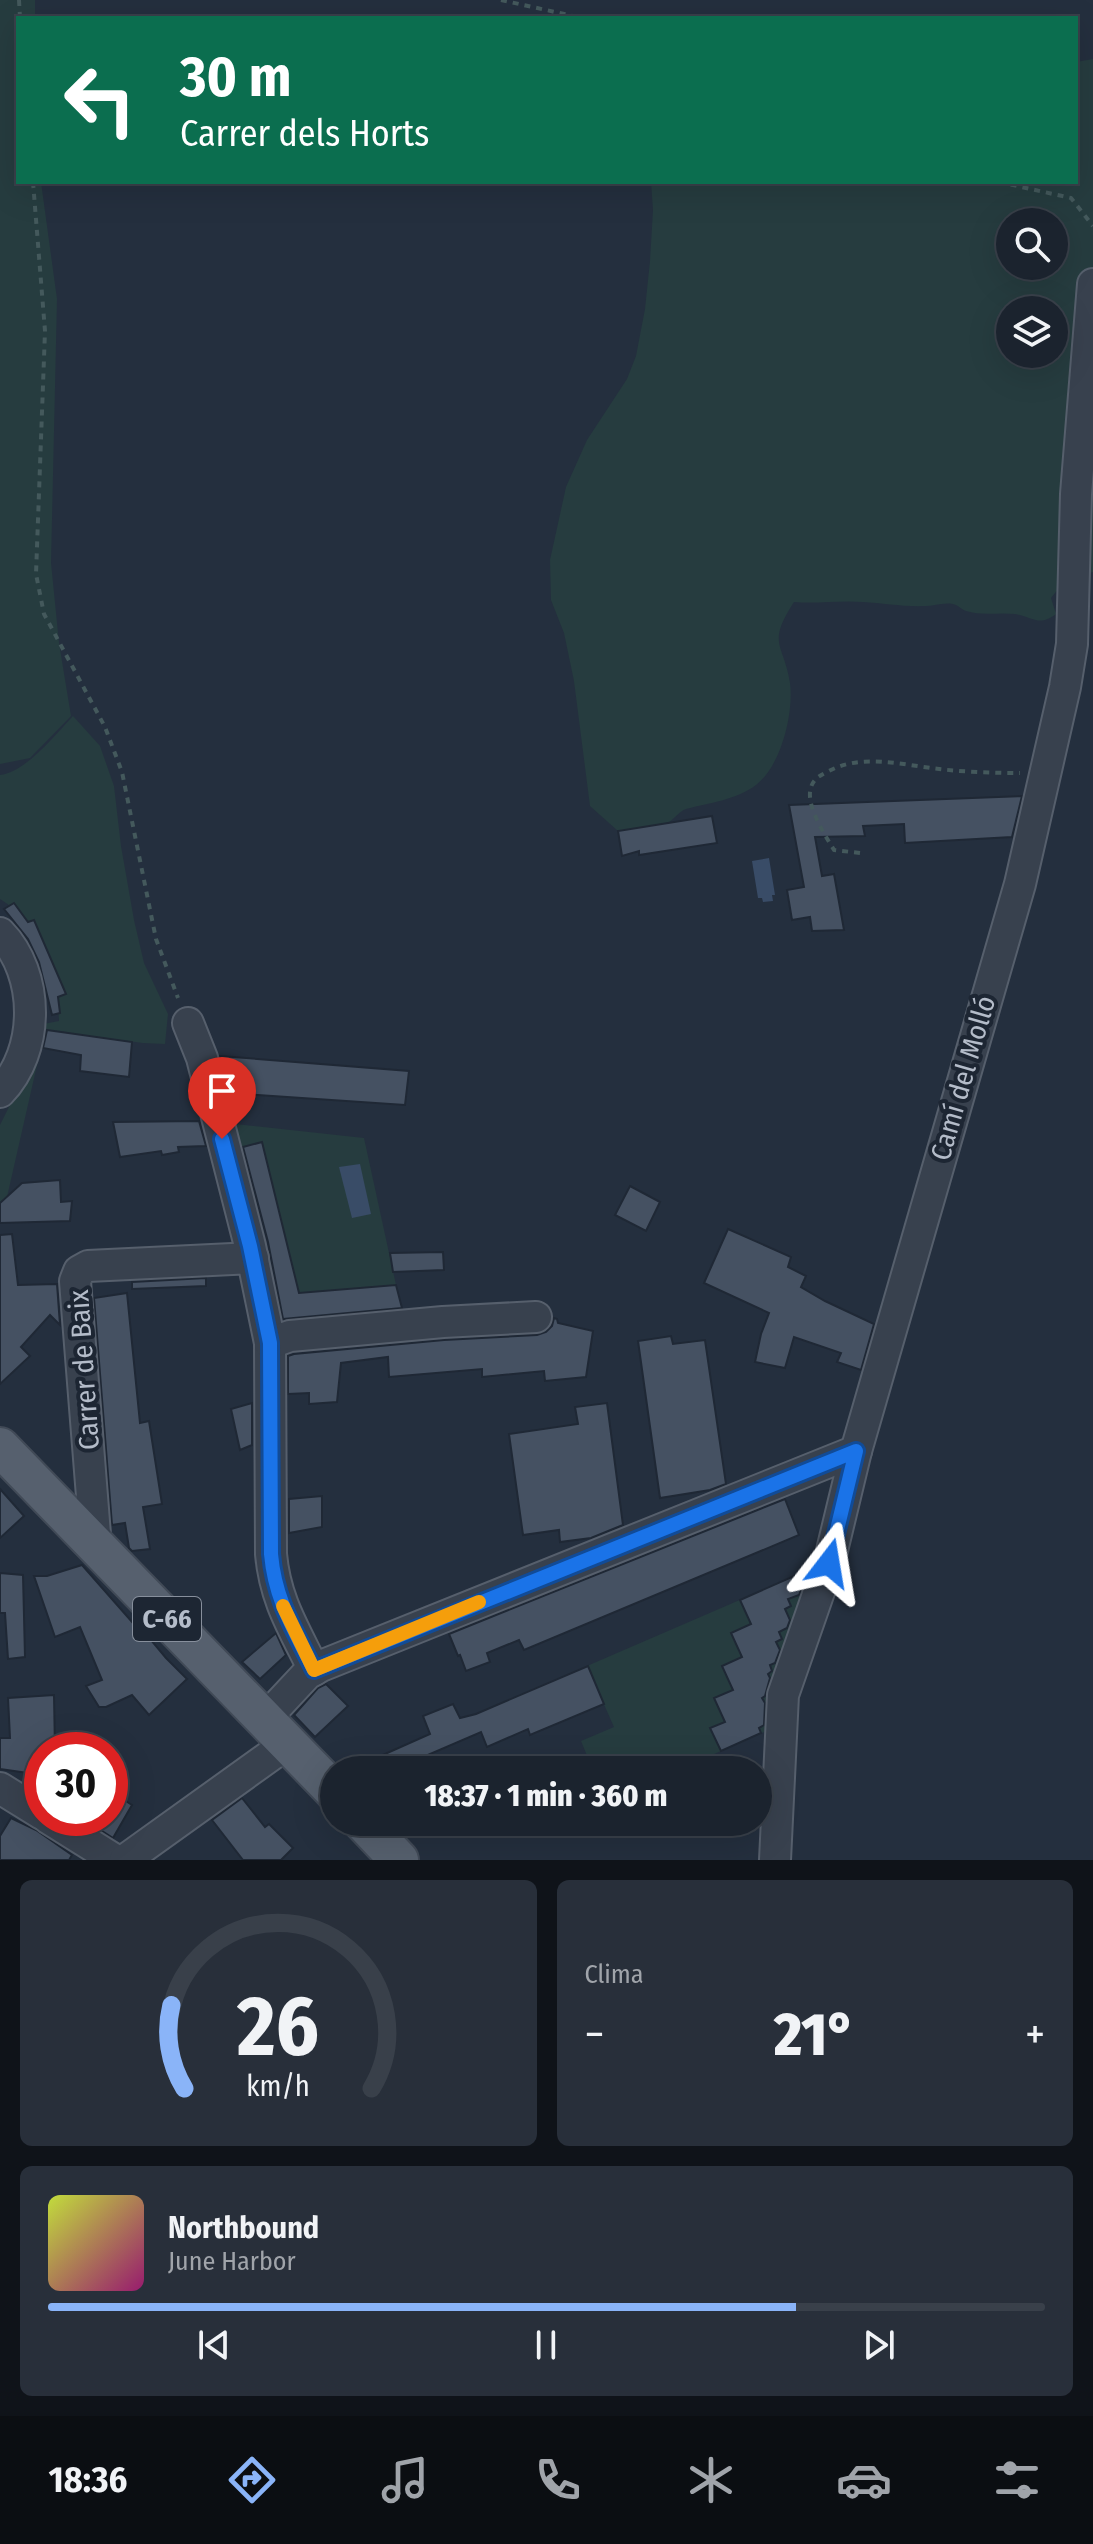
<!DOCTYPE html>
<html lang="es">
<meta charset="utf-8">
<style>
:root{--surface:#1b232e;--page:#282f3a;--text:#f1f3f6;--muted:#a0a4aa;--line:#39404a;--accent:#8ab4f8}
body{margin:0;font-family:"Fira Sans Condensed",sans-serif;background:var(--page);color:var(--text);height:100vh;display:flex;flex-direction:column;font-size:30px;white-space:nowrap}
*{box-sizing:border-box;margin:0}
p{font-size:26px;color:var(--muted)}
.icon{flex:none;width:44px;height:44px;fill:none;stroke:currentColor;stroke-width:2;stroke-linecap:round;stroke-linejoin:round}
.map{position:relative;height:1860px;overflow:hidden}
.drawer{display:flex;flex-direction:column;gap:20px;padding:20px;background:#0f1319;flex:1}
.drawer>*{flex:none}
.guide{position:absolute;left:16px;top:16px;width:1062px;height:168px;border-radius:0px;box-shadow:0 8px 32px #0002,0 0 0 2px var(--line);background:#0b6e4f;color:#fff;overflow:hidden}
.controls{position:absolute;left:996px;top:208px;display:grid;gap:16px}
.controls a{display:grid;place-items:center;width:72px;height:72px;border-radius:50%;background:var(--surface);box-shadow:0 8px 32px #0002,0 0 0 2px var(--line);font-size:40px}
.speed{position:absolute;left:24px;top:1732px;display:flex;gap:16px;font-size:40px;font-weight:700;text-align:center}
.speed>*{display:grid;place-content:center;width:104px;height:104px;border-radius:50%;background:var(--surface);box-shadow:0 8px 32px #0002,0 0 0 2px var(--line);line-height:1}
.speed .limit{border:12px solid #d22;background:#fff;color:#111}
.pin{position:absolute;display:grid;place-items:center;width:68px;height:68px;color:#fff;margin:-82px -34px;border-radius:50% 50% 50% 0;rotate:-45deg;box-shadow:0 0 8px #0007}
.pin .icon{rotate:45deg}
.me{position:absolute;width:88px;margin:-44px;rotate:14deg;stroke-linejoin:round;filter:drop-shadow(0 0 6px #0008)}
.turn{display:flex;align-items:center;gap:28px;height:168px;padding:0 32px;font-size:36px}
.turn .icon{width:104px;height:104px;stroke-width:2.5}
.turn b{display:block;font-size:56px;line-height:68px}
.big{font-size:60px;font-weight:800;line-height:1.1}
.drawer .widget{flex:1;display:flex;flex-direction:column;justify-content:center;gap:12px;min-width:0;padding:0 28px;border-radius:12px;background:var(--page)}
.drawer .dial{align-items:center;gap:0}
.dial svg{height:208px;overflow:visible;fill:none;stroke:var(--line);stroke-width:7;stroke-linecap:round;text-anchor:middle}
.dial text{fill:var(--text);stroke:none}
.song{display:flex;align-items:center;gap:24px}
.cover{width:96px;height:96px;border-radius:12px;background:linear-gradient(135deg,hsl(70 70% 55%),hsl(320 70% 35%))}
.played{height:8px;border-radius:4px;background:linear-gradient(90deg,var(--accent) 75%,var(--line) 75%)}
.keys{display:flex;justify-content:space-around;direction:ltr}
.heat{display:flex;justify-content:space-between;align-items:center;font-size:44px;direction:ltr}
.drawer .tiles{flex:1;display:grid;gap:20px;grid-template-columns:1fr 1fr}
.widget:last-child{grid-column:span 2}
.trip{position:absolute;left:320px;top:1756px;width:452px;height:80px;border-radius:40px;background:var(--surface);box-shadow:0 8px 32px #0002,0 0 0 2px var(--line);font-weight:800;line-height:80px;text-align:center}
.tab-bar{display:flex;height:128px;justify-content:space-around;align-items:center;background:#0b0e12;color:var(--muted)}
.tab-bar .icon{width:56px;height:56px}
.tab-bar .active{color:var(--accent)}
.tab-bar b{font-size:36px;color:var(--text)}
.map>svg:first-child{display:block}
.green{fill:#263c3f;fill-rule:evenodd}
.water{fill:#394c67}
.building{fill:#455162;stroke:#1f2835;stroke-width:2}
.lines{fill:none;stroke-linecap:round;stroke-linejoin:round}
.minor-casing{stroke:#565f6c;stroke-width:34}
.major-casing{stroke:#414a57;stroke-width:42}
.path{stroke:#44595c;stroke-width:4;stroke-dasharray:6 6;stroke-linecap:butt}
.minor{stroke:#38414e;stroke-width:30}
.major{stroke:#56606e;stroke-width:38}
.route-casing{stroke:#114b97;stroke-width:20}
.route{stroke:#1a73e8;stroke-width:14}
.slow{stroke:#f59e0b;stroke-width:14}
.labels{text-anchor:middle;dominant-baseline:central;stroke-width:8;stroke-linejoin:round;paint-order:stroke}
.shield{fill:#1d2633;stroke:#878f9c;stroke-width:2}
.shield-label{font-size:26px;font-weight:bold;fill:#b4bcc9}
.street-label{font-size:28px;fill:#b4bcc9;stroke:#1d2633}
</style>
<div class="map">
<svg width="1093" height="1860" viewBox="0 0 1093 1860">
<rect width="100%" height="100%" fill="#242f3e"/>
<g class="green">
<path d="M0 0H35V18H18V182H41L57 299 51 563 59 643 71 716 30 758 0 764Z"/>
<path d="M1093 59V572C1074 577 1063 582 1051 598L1056 614C1039 627 1033 617 1015 614 999 612 982 616 966 611 962 610 959 606 956 605 946 601 935 606 925 606 904 607 883 603 863 602 840 600 817 604 794 602 766 645 784 643 790 683 794 713 781 766 756 785 736 800 709 803 686 809 678 812 674 820 667 823 652 828 633 828 618 831L590 806 574 681 564 633 551 600 550 560 566 487 587 440 627 379 636 356 645 309 650 261 653 210 651 182H1076V62ZM1010 222H1054V266H1010ZM1010 310H1054V354H1010Z"/>
<path d="M73 716 100 746 114 786 121 846 134 920 144 963 168 1014 165 1044 143 1043 45 1030 7 1197 0 1203V1125L17 1091 38 1025 59 1021C57 972 45 926 0 899V775C26 772 55 735 73 716Z"/>
<path d="M226 1123 364 1138 396 1285 331 1290 336 1317 305 1320 262 1143 233 1149Z"/>
<path d="M809 1570 793 1626 771 1729 678 1770H593L581 1741 614 1727 587 1666Z"/>
</g>
<g class="water">
<path d="M769 858 775 895H772L773 901 763 902 762 898H758L752 861Z"/>
<path d="M360 1164 371 1214 352 1218 339 1167Z"/>
</g>
<g class="building">
<path d="M1022 796 1012 837 905 843 904 824 863 826 865 836 815 837 822 876 834 874 844 930 812 931 810 917 792 920 787 890 804 887 789 805Z"/>
<path d="M712 816 717 843 639 855V851L622 856 618 831Z"/>
<path d="M14 903 28 922 34 920 66 994 58 997 60 1013 52 1015 39 962 28 939 4 909Z"/>
<path d="M47 1030 132 1042 129 1077 80 1071 81 1055 43 1048Z"/>
<path d="M220 1056 409 1071 405 1105 230 1093Z"/>
<path d="M199 1121 206 1146 178 1147 179 1152 162 1155 161 1151 120 1157 113 1122Z"/>
<path d="M262 1142 299 1293 396 1285 402 1308 283 1319 268 1242 243 1147Z"/>
<path d="M60 1180 61 1202 72 1201 70 1221 0 1223V1203L22 1183Z"/>
<path d="M630 1186 660 1202 646 1231 615 1215Z"/>
<path d="M728 1229 791 1257 788 1267 806 1276 801 1287 825 1301 874 1324 861 1370 837 1362 841 1353 794 1337 785 1368 755 1362 761 1334 769 1313 704 1283Z"/>
<path d="M12 1234 18 1285 57 1284 60 1325 50 1315 21 1347 30 1356 0 1384V1235Z"/>
<path d="M443 1252 444 1270 393 1272 390 1253Z"/>
<path d="M206 1278V1286L132 1289V1282Z"/>
<path d="M127 1293 140 1423 149 1421 162 1504 143 1507 150 1549 132 1551 129 1548 125 1523 112 1525 94 1298Z"/>
<path d="M554 1318 557 1319 558 1323 593 1331 586 1377 545 1381 544 1371 482 1377V1369L389 1377 388 1357 341 1363 337 1402 309 1404V1393L288 1394V1356L294 1354 444 1340 537 1335 546 1332 552 1326Z"/>
<path d="M671 1336 673 1344 705 1340 726 1484 710 1490 660 1498 638 1341Z"/>
<path d="M252 1403V1445L240 1450 231 1409Z"/>
<path d="M607 1403 623 1525 591 1538 560 1542 559 1530 523 1535 509 1434 578 1424 575 1407Z"/>
<path d="M0 1489 24 1516 0 1538Z"/>
<path d="M322 1496V1527L289 1533V1499Z"/>
<path d="M785 1499 799 1535 524 1650 519 1640 487 1653 490 1662 466 1671 460 1655 458 1656 449 1634Z"/>
<path d="M82 1565 133 1623 136 1622 166 1658 187 1679 149 1715 132 1695 106 1707H99L86 1686 102 1680 80 1627 55 1637 34 1576H47Z"/>
<path d="M0 1573 23 1575 25 1657 8 1659 5 1613H0Z"/>
<path d="M794 1576 801 1590 799 1595 788 1599 791 1606 785 1609 790 1620 787 1628 779 1632 782 1639 776 1642 780 1650 775 1663 770 1665 772 1671 768 1674 770 1678 765 1696 762 1698 765 1703 764 1725 759 1728 761 1733 721 1751 710 1728 725 1722 714 1698 733 1690 722 1666 742 1657 731 1633 751 1624 740 1600Z"/>
<path d="M276 1633 286 1655 260 1679 242 1662Z"/>
<path d="M588 1666 604 1704 530 1735 528 1729 487 1747 481 1732 393 1770H349L430 1734 423 1716 453 1704 460 1718 476 1714Z"/>
<path d="M326 1684 348 1706 315 1737 294 1715 318 1688Z"/>
<path d="M54 1695 55 1750H42V1775L0 1769V1738H10L8 1698Z"/>
<path d="M110 1791 132 1805 113 1838 82 1818H110Z"/>
<path d="M242 1798 265 1827 269 1824 293 1848 281 1860H243L212 1820Z"/>
<path d="M11 1818 36 1830 72 1855 69 1860H0V1836Z"/>
</g>
<g class="lines">
<g class="minor-casing">
<g id="minor">
<path d="M0 933C40 974 40 1051 0 1092"/>
<path d="M188 1023 202 1058 250 1246 270 1343 271 1554C275 1600 294 1629 314 1670"/>
<path d="M270 1343 290 1336 443 1322 536 1317"/>
<path d="M96 1547 75 1281 79 1271 88 1266 253 1258"/>
<path d="M265 1719 307 1674 321 1666 856 1451"/>
<path d="M0 1788 42 1814"/>
<path d="M48 1818 115 1860"/>
<path d="M125 1860 288 1743"/>
<path d="M775 1860 783 1695 829 1563 856 1451 1020 884 1065 687 1072 644 1076 494 1093 284"/>
</g>
</g>
<g class="major-casing">
<g id="major">
<path d="M0 1447 334 1791"/>
<path d="M363 1822 399 1860"/>
</g>
</g>
<g class="path">
<path d="M19 0 20 18"/>
<path d="M501 0 582 18"/>
<path d="M33 182 45 331 36 574 44 614 105 727 122 772 156 939 178 998"/>
<path d="M999 182 1071 198 1093 226"/>
<path d="M860 853 834 850C825 835 805 805 811 787 814 778 821 775 829 771 863 753 902 765 939 769 965 772 993 773 1020 773"/>
</g>
<use href="#minor" class="minor"/>
<use href="#major" class="major"/>
</g>
<g class="lines">
<g class="route-casing">
<path id="route" d="M222 1139 250 1246 270 1343 271 1554C275 1600 294 1629 314 1670L856 1451 829 1563"/>
</g>
<use href="#route" class="route"/>
<path class="slow" d="M283 1606 314 1670 479 1602"/>
</g>
<g class="labels">
<rect class="shield" x="133" y="1597" width="68" height="44" rx="6"/>
<g class="shield-label">
<text x="167" y="1619">C-66</text>
</g>
<g class="street-label">
<text transform="translate(963 1078) rotate(-74)">Camí del Molló</text>
<text transform="translate(84 1370) rotate(-94)">Carrer de Baix</text>
</g>
</g>
</svg>
<div class="controls">
<a><svg class="icon" aria-label="search" viewBox="0 0 24 24"><circle cx="10" cy="10" r="6"/><path d="M15 15l6 6"/></svg></a>
<a><svg class="icon" aria-label="layers" viewBox="0 0 24 24"><path d="M12 4l9 5-9 5-9-5zM3 14l9 5 9-5"/></svg></a>
</div>
<div class="speed"><div class="limit">30</div></div>
<div class="pin" style="left:222px;top:1139px;background:#d93025"><svg class="icon" aria-label="arrive" viewBox="0 0 24 24"><path d="M6 21V4h12l-3 4 3 4H6"/></svg></div>
<svg class="me" style="left:829px;top:1563px" viewBox="-20 -20 40 40"><path d="M0-17L14 15 0 8-14 15z" fill="#1a73e8" stroke="#fff" stroke-width="4"/></svg>
<div class="trip">18:37 · 1 min · 360 m</div>
<div class="guide">
<div class="turn"><svg class="icon" aria-label="left" viewBox="0 0 24 24"><path d="M17 20v-9H6M10 6l-5 5 5 5"/></svg><div><b>30 m</b>Carrer dels Horts</div></div>
</div>
</div>
<section class="drawer">
<div class="tiles">
<div class="widget dial"><svg viewBox="0 0 100 80">
<path d="M14 69A42 42 0 1 1 86 69"/>
<path d="M14 69A42 42 0 0 1 9 37" stroke="#8ab4f8"/>
<text x="50" y="56" font-size="32" font-weight="700">26</text>
<text x="50" y="72" font-size="11">km/h</text>
</svg></div>
<div class="widget"><p>Clima</p>
<div class="heat"><a>−</a><b class="big">21°</b><a>+</a></div>
</div>
<div class="widget">
<div class="song"><i class="cover"></i><div><b>Northbound</b><p>June Harbor</p></div></div>
<div class="played"></div>
<div class="keys"><svg class="icon" aria-label="previous" viewBox="0 0 24 24"><path d="M18 5L8 12l10 7zM5 5v14"/></svg><svg class="icon" aria-label="pause" viewBox="0 0 24 24"><path d="M8 5v14M16 5v14"/></svg><svg class="icon" aria-label="next" viewBox="0 0 24 24"><path d="M6 5l10 7-10 7zM19 5v14"/></svg></div>
</div>
</div>
</section>
<nav class="tab-bar">
<b>18:36</b>
<svg class="icon active" aria-label="directions" viewBox="0 0 24 24"><path d="M12 3l9 9-9 9-9-9zM9 14v-3h6M13 9l2 2-2 2"/></svg>
<svg class="icon" aria-label="music" viewBox="0 0 24 24"><path d="M9 18V5l10-2v13"/><circle cx="6" cy="18" r="3"/><circle cx="16" cy="16" r="3"/></svg>
<svg class="icon" aria-label="phone" viewBox="0 0 24 24"><path d="M5 4h4l2 5-3 2q2 4 5 5l2-3 5 2v4C11 20 4 13 5 4z"/></svg>
<svg class="icon" aria-label="climate" viewBox="0 0 24 24"><path d="M12 3v18M4 7l16 10M4 17L20 7"/></svg>
<svg class="icon" aria-label="car" viewBox="0 0 24 24"><path d="M5 17H2v-5l4-1 3-4h7l3 4 3 1v5h-3M9 17h6M6 11h13"/><circle cx="7" cy="17" r="2"/><circle cx="17" cy="17" r="2"/></svg>
<svg class="icon" aria-label="filters" viewBox="0 0 24 24"><path d="M4 7h16M4 17h16"/><circle cx="9" cy="7" r="2"/><circle cx="15" cy="17" r="2"/></svg>
</nav>
